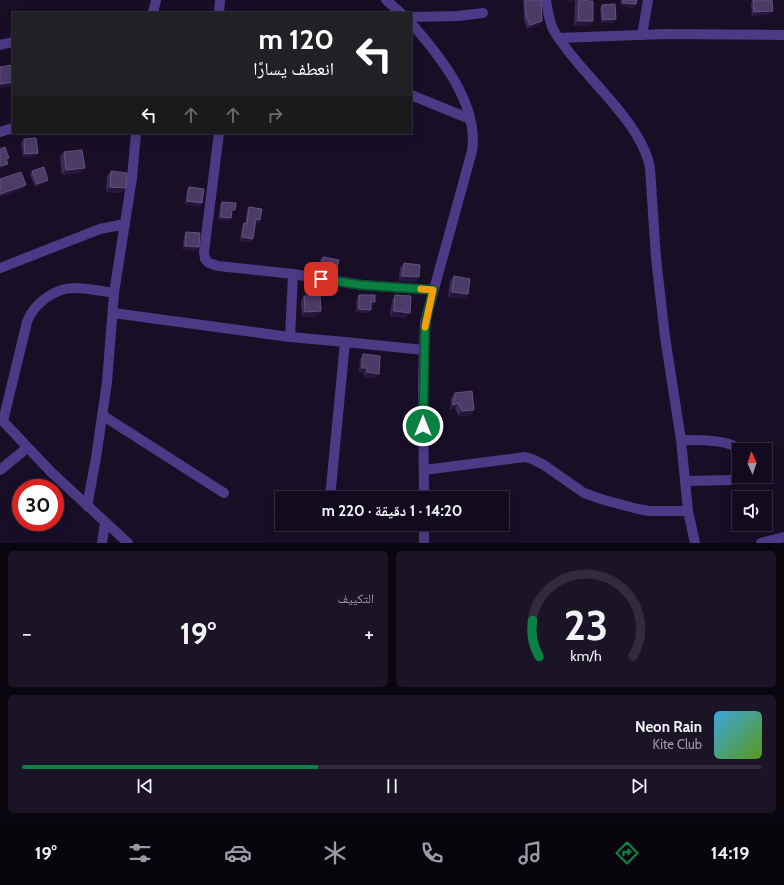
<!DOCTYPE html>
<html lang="ar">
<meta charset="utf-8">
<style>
:root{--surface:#120b1d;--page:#1b1426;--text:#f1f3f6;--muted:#9c9ba4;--line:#312b3b;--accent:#0b8043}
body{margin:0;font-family:Cabin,"Noto Naskh Arabic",sans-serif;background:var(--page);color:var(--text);direction:rtl;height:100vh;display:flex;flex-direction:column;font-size:15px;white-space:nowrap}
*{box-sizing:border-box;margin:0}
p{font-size:13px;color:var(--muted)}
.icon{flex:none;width:22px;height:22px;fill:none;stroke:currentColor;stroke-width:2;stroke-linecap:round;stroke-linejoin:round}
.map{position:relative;height:543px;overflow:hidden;direction:ltr}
.details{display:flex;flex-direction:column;gap:8px;padding:8px;background:#0a0610;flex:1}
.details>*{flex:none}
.top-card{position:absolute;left:12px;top:12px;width:400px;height:122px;border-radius:0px;box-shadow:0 4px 16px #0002,0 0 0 1px var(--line);direction:rtl;background:#202124;color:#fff;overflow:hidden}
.needle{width:26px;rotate:357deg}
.buttons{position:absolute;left:732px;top:443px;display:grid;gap:8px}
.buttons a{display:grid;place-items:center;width:40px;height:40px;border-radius:0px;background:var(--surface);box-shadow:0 4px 16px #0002,0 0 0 1px var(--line);font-size:20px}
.speed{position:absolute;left:12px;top:479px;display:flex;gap:8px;font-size:20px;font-weight:700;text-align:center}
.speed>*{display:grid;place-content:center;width:52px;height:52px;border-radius:50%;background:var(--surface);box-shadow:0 4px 16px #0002,0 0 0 1px var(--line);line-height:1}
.speed .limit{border:6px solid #d22;background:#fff;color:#111}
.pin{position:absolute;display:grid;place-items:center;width:34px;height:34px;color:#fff;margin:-17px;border-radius:8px;box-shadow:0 2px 6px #0006}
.me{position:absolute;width:44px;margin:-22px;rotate:0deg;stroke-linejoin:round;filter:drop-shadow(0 0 3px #0008)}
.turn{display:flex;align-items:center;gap:14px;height:84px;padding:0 12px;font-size:18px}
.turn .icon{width:52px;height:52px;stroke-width:2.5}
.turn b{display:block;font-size:28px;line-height:34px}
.lanes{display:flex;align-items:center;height:38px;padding:0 12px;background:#0003;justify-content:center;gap:20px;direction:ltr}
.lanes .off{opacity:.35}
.big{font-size:30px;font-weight:800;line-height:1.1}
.details .widget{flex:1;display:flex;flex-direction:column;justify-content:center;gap:6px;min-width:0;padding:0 14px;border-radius:6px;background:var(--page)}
.details .dial{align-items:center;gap:0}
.dial svg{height:104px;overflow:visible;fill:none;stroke:var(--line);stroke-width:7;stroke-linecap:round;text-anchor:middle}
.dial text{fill:var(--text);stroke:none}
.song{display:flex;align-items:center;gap:12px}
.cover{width:48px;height:48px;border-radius:6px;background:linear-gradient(135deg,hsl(200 70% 55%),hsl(90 70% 35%))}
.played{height:4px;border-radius:2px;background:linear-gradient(90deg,var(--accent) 40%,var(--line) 40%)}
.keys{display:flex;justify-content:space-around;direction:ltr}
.heat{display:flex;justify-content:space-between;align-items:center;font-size:22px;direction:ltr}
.details .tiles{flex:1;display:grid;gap:8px;grid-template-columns:1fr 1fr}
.widget:last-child{grid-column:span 2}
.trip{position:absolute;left:275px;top:491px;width:234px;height:40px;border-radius:0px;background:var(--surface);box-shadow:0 4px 16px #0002,0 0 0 1px var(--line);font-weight:800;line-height:40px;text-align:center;direction:rtl}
.tab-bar{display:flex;height:64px;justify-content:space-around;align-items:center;background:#07040c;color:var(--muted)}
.tab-bar .icon{width:28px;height:28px}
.tab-bar .current{color:var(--accent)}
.tab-bar b{font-size:18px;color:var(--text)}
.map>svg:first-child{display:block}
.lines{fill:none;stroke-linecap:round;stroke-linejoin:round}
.minor{stroke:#4c3a86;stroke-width:10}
.wall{fill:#3a2855}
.shaded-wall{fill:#25163b}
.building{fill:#4c3a67;stroke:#63527f}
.route-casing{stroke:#07532c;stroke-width:10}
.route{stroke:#0b8043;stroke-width:7}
.slow{stroke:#f59e0b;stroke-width:7}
</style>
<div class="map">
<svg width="784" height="543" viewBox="0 0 784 543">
<rect width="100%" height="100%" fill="#180f27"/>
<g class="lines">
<g class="minor">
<path d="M386 0 401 13"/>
<path d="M546 0C547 9 549 18 552 27 556 36 563 44 569 52 594 85 643 127 650 168L656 258 665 337 681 440 688 511 695 543"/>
<path d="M153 13 156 0"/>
<path d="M219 13 220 0"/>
<path d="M411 17 458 16 483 13"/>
<path d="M411 23C440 56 479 104 472 151L425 322 423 383 424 498"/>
<path d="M642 35 648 0"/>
<path d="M559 38 665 34 784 35"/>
<path d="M0 45 13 42"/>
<path d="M411 95 470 119"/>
<path d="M0 132 13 128"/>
<path d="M219 133 204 252 205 259 209 263 218 266 293 274 362 285 433 290"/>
<path d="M0 268 100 229 125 224"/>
<path d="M113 313 290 337 345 342 330 498"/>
<path d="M290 337 293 274"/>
<path d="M345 342 424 350"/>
<path d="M102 415 224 493"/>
<path d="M0 418 51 472 128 543"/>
<path d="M3 421 27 322C33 304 55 288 74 288 88 288 101 291 114 293"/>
<path d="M681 440C698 440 728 439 741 450"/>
<path d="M0 470 27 448"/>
<path d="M424 470 525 457 532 459 544 465 584 493 604 500 638 509 649 511H688"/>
<path d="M685 481 730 480 739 476"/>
<path d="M87 506 96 458 107 382 114 293 132 178 136 133"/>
<path d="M424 524V543"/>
<path d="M102 543 105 523"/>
<path d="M761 543 784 537"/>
</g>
</g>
<g class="wall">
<path d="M523 0H541L542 21 540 24 527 29 524 19Z"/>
<path d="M566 0H586L589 26H574L575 1H566Z"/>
<path d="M621 0H637L636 4 634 8 620 6Z"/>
<path d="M753 0 771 14 752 16 751 3Z"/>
<path d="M602 5 614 23H601L600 8Z"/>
<path d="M24 139 38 153 36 156 23 157 21 143Z"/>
<path d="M64 152 81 173 62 175 60 157Z"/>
<path d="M32 171 48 180 46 183 35 187 30 174Z"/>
<path d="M111 171 122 193 106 192 107 176Z"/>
<path d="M189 187 202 203 200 207 185 204 187 191Z"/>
<path d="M222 202 233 213H232L231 218 229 221 218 220 220 205Z"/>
<path d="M249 207 258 223H255L251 242 240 241 242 227 244 223 245 224 247 210Z"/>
<path d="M186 232 199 247 197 251 183 250 184 236Z"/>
<path d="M323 257 334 274 318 271 320 260Z"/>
<path d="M404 263 419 277 415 282 399 281 400 268Z"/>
<path d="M454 276 465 299 448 297 450 281Z"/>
<path d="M359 295 375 302 373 305H371L368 313 356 312 357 298Z"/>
<path d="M395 295 406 318 390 316 392 300Z"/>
<path d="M304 296 318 316 302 317 301 301Z"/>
<path d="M363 354 379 374 375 378 364 377V373H359L360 359Z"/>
<path d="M455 393 474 410 471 415 458 416 455 408 450 410 451 398Z"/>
</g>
<g class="shaded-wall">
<path d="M567 0H576L575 1H566Z"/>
<path d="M622 3 636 4 634 8 620 6Z"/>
<path d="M773 11 771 14 752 16 754 12Z"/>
<path d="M616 19 614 23H601L603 20Z"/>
<path d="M542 21 540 24 527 29 530 25Z"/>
<path d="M578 21H593L589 26H574Z"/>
<path d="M13 82V86L0 88V84Z"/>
<path d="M38 153 36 156 23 157 25 154Z"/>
<path d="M8 164 5 167 0 169V166Z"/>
<path d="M85 168 81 173 62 175 66 170Z"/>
<path d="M48 180 46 183 35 187 37 184Z"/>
<path d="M26 185 23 189 0 197V194Z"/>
<path d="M110 187 126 188 122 193 106 192Z"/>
<path d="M187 201 202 203 200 207 185 204Z"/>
<path d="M221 217 231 218 229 221 218 220Z"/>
<path d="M256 219 260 220 258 223H254Z"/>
<path d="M242 237 253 239 251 242 240 241Z"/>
<path d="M185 246 199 247 197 251 183 250Z"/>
<path d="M320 268 336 271 334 274 318 271Z"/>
<path d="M402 276 419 277 415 282 399 281Z"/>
<path d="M452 292 468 294 465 299 448 297Z"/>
<path d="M371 301 375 302 373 305H369Z"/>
<path d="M359 309 371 310 368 313 356 312Z"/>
<path d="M321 311 318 316 302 317 305 312Z"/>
<path d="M394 311 410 313 406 318 390 316Z"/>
<path d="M362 368H367L364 373H359Z"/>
<path d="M367 372 379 374 375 378 364 377Z"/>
<path d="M458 403 455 408 450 410 453 405Z"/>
<path d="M474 410 471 415 458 416 462 411Z"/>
</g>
<g class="building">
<path d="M525 0H541L542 21 530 25 526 16Z"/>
<path d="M579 0H586V1H593V21H578Z"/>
<path d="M623 0H637L636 4 622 3Z"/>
<path d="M753 0H772L773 11 754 12Z"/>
<path d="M615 4 616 19 603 20 602 5Z"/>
<path d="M13 65V82L0 84V67Z"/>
<path d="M36 138 38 153 25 154 24 139Z"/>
<path d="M5 147 9 158 6 159 8 164 0 166V149Z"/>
<path d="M82 150 85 168 66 170 64 152Z"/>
<path d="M44 167 48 180 37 184 32 171Z"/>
<path d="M111 171 127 173 126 188 110 187Z"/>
<path d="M21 172 26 185 0 194V179Z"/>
<path d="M189 187 204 189 202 203 187 201Z"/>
<path d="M222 202 236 203 235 210H232L231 218 221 217Z"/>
<path d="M249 207 262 209 260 220 256 219 253 239 242 237 244 223 247 224Z"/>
<path d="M186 232 200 233 199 247 185 246Z"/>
<path d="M323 257 339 260 336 271 320 268Z"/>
<path d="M404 263 420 265 419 277 402 276Z"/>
<path d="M454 276 470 279 468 294 452 292Z"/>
<path d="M320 295 321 311 305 312 304 296Z"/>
<path d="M359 295H375V302L371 301V310L359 309Z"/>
<path d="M395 295 411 296 410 313 394 311Z"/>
<path d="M363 354 380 356 379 374 367 372V368H362Z"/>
<path d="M472 391 474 410 462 411 458 403 453 405 455 393Z"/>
</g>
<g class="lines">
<g class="route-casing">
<path id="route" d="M321 279 362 285 433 290 427 316 425 330 423 426"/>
</g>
<use href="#route" class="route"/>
<path class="slow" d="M421 289 433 290 425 327"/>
</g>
</svg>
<div class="buttons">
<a><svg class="needle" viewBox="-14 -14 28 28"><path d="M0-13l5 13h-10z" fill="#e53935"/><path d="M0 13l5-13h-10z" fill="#9c9ba4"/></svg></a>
<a><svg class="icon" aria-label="sound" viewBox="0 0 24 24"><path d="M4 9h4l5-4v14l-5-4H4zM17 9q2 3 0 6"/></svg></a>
</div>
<div class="speed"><div class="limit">30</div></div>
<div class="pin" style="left:321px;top:279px;background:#d93025"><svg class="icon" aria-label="arrive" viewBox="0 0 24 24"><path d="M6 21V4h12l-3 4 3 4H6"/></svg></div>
<svg class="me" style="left:423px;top:426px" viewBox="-20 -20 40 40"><circle r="17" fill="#0b8043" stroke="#fff" stroke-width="3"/><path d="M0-11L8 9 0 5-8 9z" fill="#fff"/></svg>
<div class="trip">14:20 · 1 دقيقة · 220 m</div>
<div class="top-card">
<div class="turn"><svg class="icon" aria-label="left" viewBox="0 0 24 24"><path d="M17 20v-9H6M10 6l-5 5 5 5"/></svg><div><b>120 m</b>انعطف يسارًا</div></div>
<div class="lanes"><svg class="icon" aria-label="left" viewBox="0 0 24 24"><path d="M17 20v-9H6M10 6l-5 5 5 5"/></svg><svg class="icon off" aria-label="ahead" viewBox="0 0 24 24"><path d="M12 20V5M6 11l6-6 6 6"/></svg><svg class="icon off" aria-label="ahead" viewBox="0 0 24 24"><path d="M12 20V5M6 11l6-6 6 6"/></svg><svg class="icon off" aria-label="right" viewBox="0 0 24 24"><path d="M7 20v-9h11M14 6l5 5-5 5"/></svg></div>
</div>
</div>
<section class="details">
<div class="tiles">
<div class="widget dial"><svg viewBox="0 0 100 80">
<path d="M14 69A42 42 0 1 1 86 69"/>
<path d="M14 69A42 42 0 0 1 9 41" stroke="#0b8043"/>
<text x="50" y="56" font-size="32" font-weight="700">23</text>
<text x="50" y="72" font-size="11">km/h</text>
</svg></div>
<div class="widget"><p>التكييف</p>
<div class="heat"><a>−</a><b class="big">19°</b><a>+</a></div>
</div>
<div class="widget">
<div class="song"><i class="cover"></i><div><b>Neon Rain</b><p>Kite Club</p></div></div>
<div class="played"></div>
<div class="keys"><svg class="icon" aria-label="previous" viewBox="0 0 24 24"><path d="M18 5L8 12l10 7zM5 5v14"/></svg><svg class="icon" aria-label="pause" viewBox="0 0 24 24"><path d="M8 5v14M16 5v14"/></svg><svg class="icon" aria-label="next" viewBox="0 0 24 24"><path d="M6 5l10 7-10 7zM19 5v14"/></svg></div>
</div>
</div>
</section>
<nav class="tab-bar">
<b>14:19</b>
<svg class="icon current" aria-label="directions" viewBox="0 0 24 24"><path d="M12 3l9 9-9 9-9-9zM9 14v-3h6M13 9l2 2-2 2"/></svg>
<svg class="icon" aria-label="music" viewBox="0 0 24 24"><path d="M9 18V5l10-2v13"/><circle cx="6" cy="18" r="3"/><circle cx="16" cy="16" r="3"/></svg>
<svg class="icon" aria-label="phone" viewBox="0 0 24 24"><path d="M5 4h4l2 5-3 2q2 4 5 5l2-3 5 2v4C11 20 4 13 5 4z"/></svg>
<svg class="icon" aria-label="climate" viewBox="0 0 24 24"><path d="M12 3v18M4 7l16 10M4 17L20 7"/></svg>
<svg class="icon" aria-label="car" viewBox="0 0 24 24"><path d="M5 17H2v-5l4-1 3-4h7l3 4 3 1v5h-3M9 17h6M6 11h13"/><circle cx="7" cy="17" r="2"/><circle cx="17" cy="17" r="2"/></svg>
<svg class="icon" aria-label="filters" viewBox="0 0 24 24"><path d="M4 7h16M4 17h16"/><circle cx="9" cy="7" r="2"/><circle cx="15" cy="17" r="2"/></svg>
<b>19°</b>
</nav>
